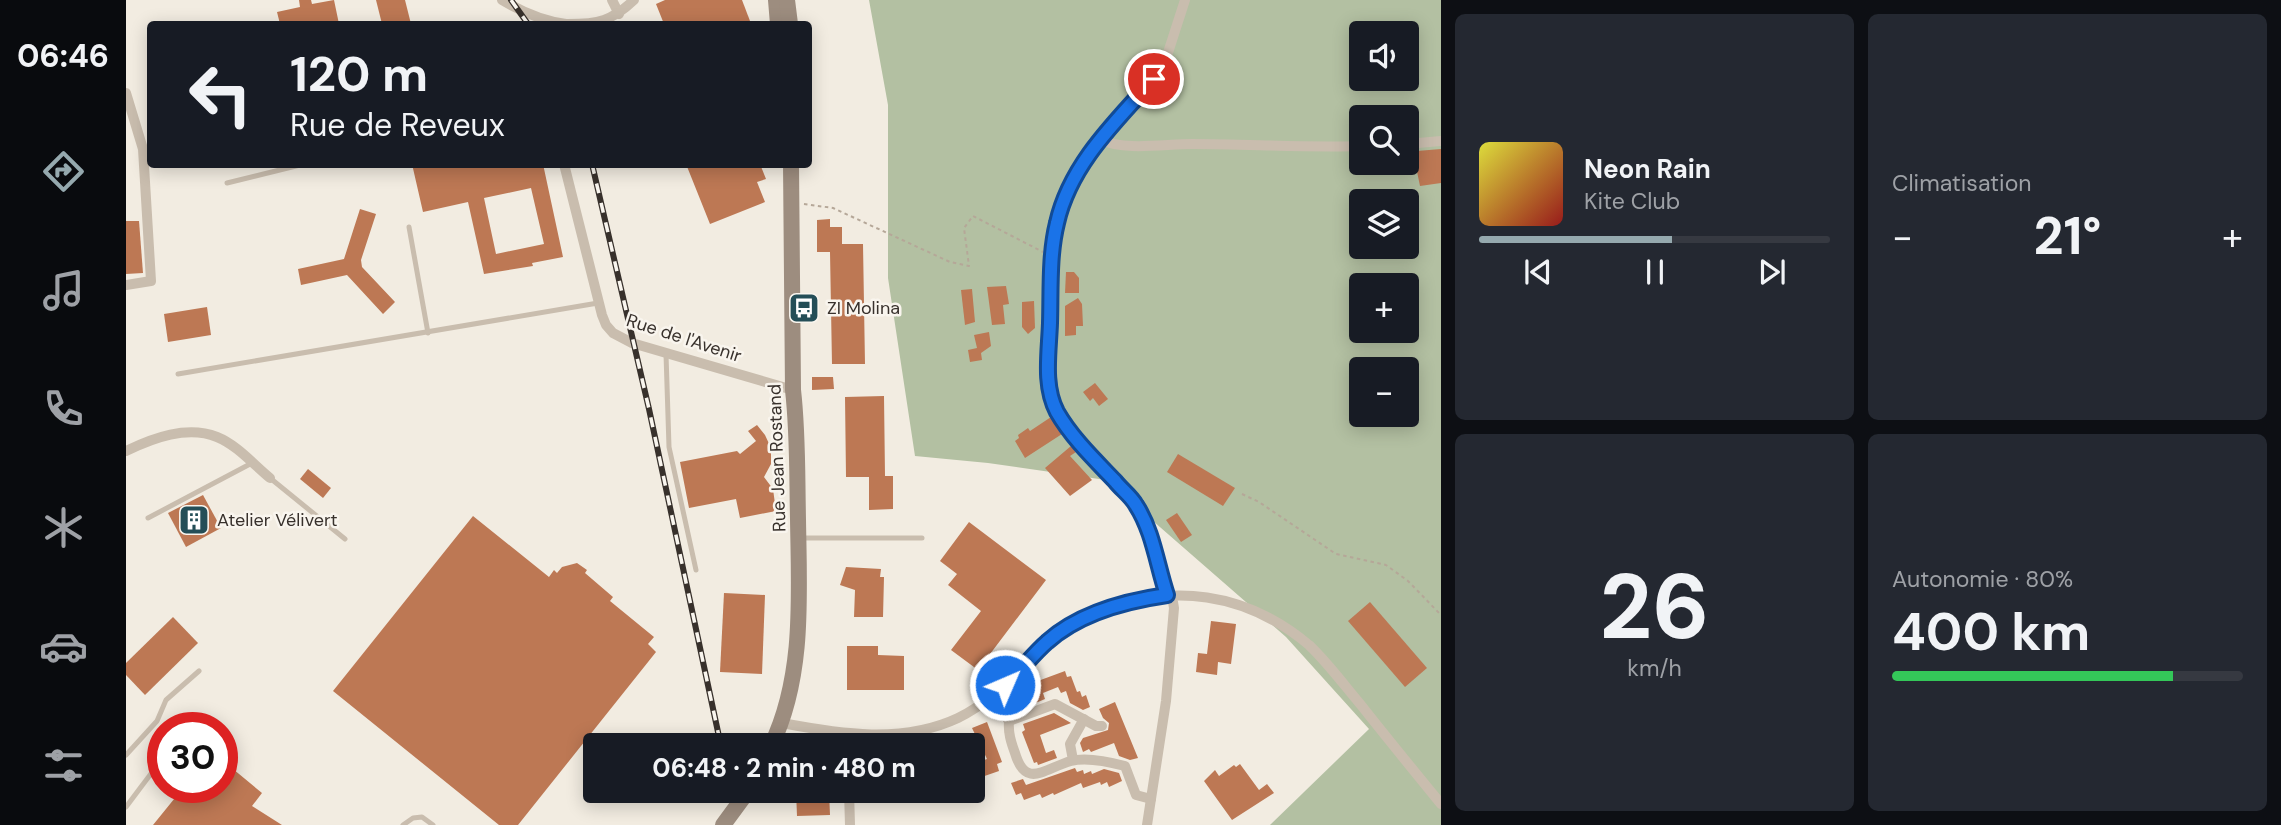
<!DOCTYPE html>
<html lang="fr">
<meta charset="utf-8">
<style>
:root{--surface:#171b24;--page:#242831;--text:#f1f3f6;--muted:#9ea1a6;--line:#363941;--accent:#95a9ae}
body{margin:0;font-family:"DM Sans",sans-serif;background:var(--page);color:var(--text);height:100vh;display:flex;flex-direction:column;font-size:26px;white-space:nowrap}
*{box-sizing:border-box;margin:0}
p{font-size:23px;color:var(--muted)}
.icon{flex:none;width:38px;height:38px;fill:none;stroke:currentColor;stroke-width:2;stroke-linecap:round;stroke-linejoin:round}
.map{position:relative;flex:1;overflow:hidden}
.panel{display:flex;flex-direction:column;gap:14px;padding:14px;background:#0d0f14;width:840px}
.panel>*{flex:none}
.banner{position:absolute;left:21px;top:21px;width:665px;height:147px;border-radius:7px;box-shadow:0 4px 18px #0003;background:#171b24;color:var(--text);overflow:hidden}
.controls{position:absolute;left:1223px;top:21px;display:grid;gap:14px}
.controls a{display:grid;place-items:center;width:70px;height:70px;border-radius:7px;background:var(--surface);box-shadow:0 4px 18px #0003;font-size:35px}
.speed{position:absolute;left:21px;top:712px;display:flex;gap:14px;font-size:35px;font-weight:700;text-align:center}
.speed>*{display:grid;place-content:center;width:91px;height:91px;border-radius:50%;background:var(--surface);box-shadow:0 4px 18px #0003;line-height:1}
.speed .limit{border:10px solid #d22;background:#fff;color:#111}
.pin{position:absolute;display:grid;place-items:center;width:60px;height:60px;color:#fff;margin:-30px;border:4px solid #fff;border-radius:50%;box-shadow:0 2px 7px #0007}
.me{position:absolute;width:77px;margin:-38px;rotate:45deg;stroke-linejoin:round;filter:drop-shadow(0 0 5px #0008)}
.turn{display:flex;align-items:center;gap:24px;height:147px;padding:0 28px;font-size:32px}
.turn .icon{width:91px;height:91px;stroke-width:2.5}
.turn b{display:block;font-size:49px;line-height:60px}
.big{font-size:52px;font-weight:700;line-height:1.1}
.panel .card{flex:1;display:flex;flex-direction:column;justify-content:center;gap:10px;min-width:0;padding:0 24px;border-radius:10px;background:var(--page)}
.panel .dial{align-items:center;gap:0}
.dial b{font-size:91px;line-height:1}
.song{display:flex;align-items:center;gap:21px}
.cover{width:84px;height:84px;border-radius:10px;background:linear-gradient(135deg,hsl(60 70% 55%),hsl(0 70% 35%))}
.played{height:7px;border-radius:4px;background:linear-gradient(90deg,var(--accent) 55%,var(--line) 55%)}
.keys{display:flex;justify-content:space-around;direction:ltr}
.heat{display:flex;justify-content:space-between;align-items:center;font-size:38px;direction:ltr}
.charge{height:10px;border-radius:5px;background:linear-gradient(90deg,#34c759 80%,var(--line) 0)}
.panel .tiles{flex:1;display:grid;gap:14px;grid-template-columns:repeat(2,1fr)}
.trip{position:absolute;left:457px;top:733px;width:402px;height:70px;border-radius:7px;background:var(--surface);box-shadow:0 4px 18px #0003;font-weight:700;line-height:70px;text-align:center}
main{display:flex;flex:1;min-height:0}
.tab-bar{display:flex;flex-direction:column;width:126px;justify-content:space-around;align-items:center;background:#090b0e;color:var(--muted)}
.tab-bar .icon{width:49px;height:49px}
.tab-bar .selected{color:var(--accent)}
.tab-bar b{font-size:32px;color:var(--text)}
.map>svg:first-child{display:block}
.green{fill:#b3c0a2;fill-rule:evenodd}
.building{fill:#bd7854;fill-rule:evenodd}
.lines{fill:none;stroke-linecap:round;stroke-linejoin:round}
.path{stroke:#b5a798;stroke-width:2;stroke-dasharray:3.5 3.5;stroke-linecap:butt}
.service{stroke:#c9bdae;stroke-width:5}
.minor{stroke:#c9bdae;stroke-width:10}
.secondary{stroke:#9d8d7f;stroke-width:16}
.rail-casing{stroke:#38312c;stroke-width:6}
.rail{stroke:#f9f5ee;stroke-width:3.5;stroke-dasharray:10;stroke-linecap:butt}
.route-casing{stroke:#114b97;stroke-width:18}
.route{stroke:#1a73e8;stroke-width:12}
.labels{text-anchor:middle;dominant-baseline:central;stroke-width:5;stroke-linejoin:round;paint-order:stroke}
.poi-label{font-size:18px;fill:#38312c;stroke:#f9f5ee;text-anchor:start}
.street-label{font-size:18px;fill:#38312c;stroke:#f9f5ee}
</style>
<main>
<nav class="tab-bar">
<b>06:46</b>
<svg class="icon selected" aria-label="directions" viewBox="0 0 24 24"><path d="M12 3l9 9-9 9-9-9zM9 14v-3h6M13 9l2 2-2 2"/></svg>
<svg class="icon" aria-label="music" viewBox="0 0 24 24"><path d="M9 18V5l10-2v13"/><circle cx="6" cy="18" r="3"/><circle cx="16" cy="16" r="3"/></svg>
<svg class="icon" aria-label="phone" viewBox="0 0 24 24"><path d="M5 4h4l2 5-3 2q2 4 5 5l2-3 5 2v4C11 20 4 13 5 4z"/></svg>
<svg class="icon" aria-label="climate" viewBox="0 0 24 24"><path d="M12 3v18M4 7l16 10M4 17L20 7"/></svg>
<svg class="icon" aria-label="car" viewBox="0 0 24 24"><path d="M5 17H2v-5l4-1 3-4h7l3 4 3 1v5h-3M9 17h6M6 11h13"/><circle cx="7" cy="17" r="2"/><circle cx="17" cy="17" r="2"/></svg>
<svg class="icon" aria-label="filters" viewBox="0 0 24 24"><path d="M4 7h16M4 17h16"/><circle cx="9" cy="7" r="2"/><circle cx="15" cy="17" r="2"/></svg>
</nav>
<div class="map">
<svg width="1315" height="825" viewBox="0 0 1315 825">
<rect width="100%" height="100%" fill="#f2ece1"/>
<path class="green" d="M743 0H1315V825H1144L1243 729 1160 637 980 480 862 463 789 456 762 278V105ZM1236 33H1281V79H1236ZM1236 117H1281V163H1236ZM1236 201H1281V247H1236ZM1236 285H1281V331H1236ZM1236 369H1281V415H1236Z"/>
<g class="building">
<path d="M173 0H185L186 4 208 0 213 24H154L151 12 174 7Z"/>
<path d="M250 0H279L285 24H256Z"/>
<path d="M539 0H616L624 21 614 24H538L530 4Z"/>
<path d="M1315 149V183L1294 186 1289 162 1292 161 1291 151Z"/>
<path d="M286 164H417L437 257 406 263 407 266 358 274 342 202 297 212ZM405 188 418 244 370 254 358 198Z"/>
<path d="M560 164H634L640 179 631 182 639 202 584 224Z"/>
<path d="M234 209 250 214 235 260 236 267 269 302 257 314 221 275 175 285 172 269 218 259Z"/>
<path d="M704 219V227H716V244H737L739 364H706L704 252H691V220Z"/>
<path d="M0 221H13L17 273 0 274Z"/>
<path d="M940 272H948L953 278V293H939Z"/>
<path d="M880 286 883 304 877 305 879 324 866 325 861 287Z"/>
<path d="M846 289 849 322 839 325 835 290Z"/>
<path d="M952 298 956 304 957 326H950V335L939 336V306Z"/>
<path d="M908 301 909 328 902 334 896 327V302Z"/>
<path d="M81 307 85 335 42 342 38 314Z"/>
<path d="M863 332 865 346 855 353 856 360 844 362 842 350 851 348 848 335Z"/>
<path d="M686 377H707L708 389 686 390Z"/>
<path d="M969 383 982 399 973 406 967 398 964 401 957 392Z"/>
<path d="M758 396 759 476H767V509L743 510V477H720L719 397Z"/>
<path d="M925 417 936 434 899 458 889 441 893 438 892 435 902 428 904 431Z"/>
<path d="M631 425 639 435 645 448V464L638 477 647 489 650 511 614 518 610 499 563 508 554 462 611 451 614 454 630 441 622 431Z"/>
<path d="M945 446 950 452 944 456 966 480 944 496 919 468Z"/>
<path d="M1052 454 1109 488 1097 506 1041 472Z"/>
<path d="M182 469 205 488 197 498 174 479Z"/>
<path d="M77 495 95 528 60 547 42 513Z"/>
<path d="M1051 513 1066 535 1055 542 1040 520Z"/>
<path d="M347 516 423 577 428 570 431 573 436 567 451 563 461 570 459 573 487 597 484 601 528 637 522 644 530 652 392 825H373L207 691Z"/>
<path d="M843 522 920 580 852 670 825 650 855 611 822 585 831 574 814 561Z"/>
<path d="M720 567 755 569 754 577H758L757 617H728L729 590 714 585Z"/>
<path d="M598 593 639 595 636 674 594 672Z"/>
<path d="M1244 602 1301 668 1279 687 1222 621Z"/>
<path d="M47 617 72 643 19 695 0 675V663Z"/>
<path d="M1085 621 1110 624 1105 664 1092 662 1091 675 1070 672 1072 653 1081 654Z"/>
<path d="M721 646H752V655L778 656V690H721Z"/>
<path d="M939 671 941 677 945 676 951 692 954 691 956 697 960 695 964 707 957 710 944 703 940 691 935 693 932 687 917 693 919 699 905 705 901 693 904 691 901 685Z"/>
<path d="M989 702 1012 758 1004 760 993 756 988 743 965 752 963 749 957 752 954 743 957 738 982 730 983 723 977 718 973 709Z"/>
<path d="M928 713 945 723 914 735 920 753 928 750 931 758 912 765 911 762 908 763 896 732 899 730 897 724Z"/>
<path d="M861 722 876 762 871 764 873 771 847 780V764L861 759 846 728Z"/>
<path d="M1114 764 1133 790 1141 784 1148 793 1106 820 1078 781 1089 770 1093 776 1108 765 1110 767Z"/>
<path d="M949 768 951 772 957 770 958 774 965 771 966 774 978 769 993 773 996 781 983 787 981 782 975 785 974 782 957 788 955 783 928 795 927 793 916 798 914 794 898 800 895 793 890 795 885 783 897 779 900 785Z"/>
<path d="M107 769 136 793 126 806 156 825H27L57 788H96V783Z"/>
<path d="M670 791H703L704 815 671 816Z"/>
</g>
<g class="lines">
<g class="path">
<path d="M678 204 707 208 824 262 843 266 838 228 847 216 917 252"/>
<path d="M1116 494 1133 502 1210 554 1260 565 1282 581 1315 615"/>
</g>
<g class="service">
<path d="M101 183 178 164"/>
<path d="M283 227 302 333"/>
<path d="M540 354 543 447 570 570"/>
<path d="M52 374 472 303"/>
<path d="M144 478 219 539"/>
<path d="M22 518 126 463"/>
<path d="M674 538H796"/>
<path d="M0 755 31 721 40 700 73 671"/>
<path d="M0 807 33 763"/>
<path d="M277 825 287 818 296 817 307 825"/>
</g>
<g class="minor">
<path d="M376 0C396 12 417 21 440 24"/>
<path d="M486 0 493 14"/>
<path d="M442 24C472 24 486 21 508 0"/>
<path d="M0 93 17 149 25 281 0 285"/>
<path d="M975 140C999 151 1039 144 1066 144 1123 144 1179 148 1236 146"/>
<path d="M1281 144 1315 141"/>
<path d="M438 164 476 315 480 325 487 333 506 343 667 390"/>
<path d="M0 451C27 438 61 425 91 437 111 445 127 464 144 478"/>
<path d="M866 697 883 721 929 704 970 726H976"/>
<path d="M883 721C882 733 885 742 889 753 900 790 919 768 945 761 959 757 984 762 999 766L1010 795 1025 799"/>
<path d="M656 723C714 734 777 744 832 718 871 699 890 670 920 643 934 630 953 621 970 613 1045 582 1120 592 1183 645 1202 663 1218 685 1235 705 1261 738 1288 771 1315 804"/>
<path d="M947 760 944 744 958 719"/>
<path d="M723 791 724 825"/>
<path d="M1021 825 1040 701 1048 608 1047 602 1041 595 1023 533 1010 504 950 440 930 410 921 380 927 258 930 224 936 207 949 176 960 158 1038 65 1059 0"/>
</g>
<g class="secondary">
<path d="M650 0 652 24"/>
<path d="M661 0 664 24"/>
<path d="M645 746C679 676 673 594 672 519 671 475 672 433 667 390L665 164"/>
<path d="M597 825 622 791"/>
</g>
<g class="rail-casing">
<g id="rail">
<path d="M385 0 402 24"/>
<path d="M466 164 523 409 595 746"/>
</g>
</g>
<use href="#rail" class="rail"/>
</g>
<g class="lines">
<g class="route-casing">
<path id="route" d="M879 685C894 672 906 655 921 642 953 613 999 601 1041 595 1031 565 1027 531 1010 505 1005 496 995 489 989 481 968 459 946 438 931 412 917 385 923 353 924 323 925 291 923 255 931 223 944 165 989 122 1028 79"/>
</g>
<use href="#route" class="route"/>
</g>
<defs>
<g id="bus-square" transform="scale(1.575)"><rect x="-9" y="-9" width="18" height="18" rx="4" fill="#244e57" stroke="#f9f5ee"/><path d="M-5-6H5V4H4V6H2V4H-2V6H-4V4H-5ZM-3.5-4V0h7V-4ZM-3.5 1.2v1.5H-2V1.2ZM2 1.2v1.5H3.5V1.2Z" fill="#fff"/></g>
<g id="building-square" transform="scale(1.575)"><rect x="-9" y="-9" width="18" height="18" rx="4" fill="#244e57" stroke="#f9f5ee"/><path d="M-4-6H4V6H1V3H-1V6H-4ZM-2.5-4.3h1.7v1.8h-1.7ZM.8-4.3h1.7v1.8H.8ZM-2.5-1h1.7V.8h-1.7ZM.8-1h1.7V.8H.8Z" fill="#fff"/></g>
</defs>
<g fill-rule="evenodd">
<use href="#bus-square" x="678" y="308"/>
<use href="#building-square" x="68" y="520"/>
</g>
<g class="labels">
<g class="poi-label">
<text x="701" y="308">ZI Molina</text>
<text x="91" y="520">Atelier Vélivert</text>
</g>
<g class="street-label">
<text transform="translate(558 338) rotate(18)">Rue de l'Avenir</text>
<text transform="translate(651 458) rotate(-92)">Rue Jean Rostand</text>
</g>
</g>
</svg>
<div class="controls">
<a><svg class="icon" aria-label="sound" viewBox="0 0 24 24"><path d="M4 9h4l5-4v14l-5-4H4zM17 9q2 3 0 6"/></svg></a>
<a><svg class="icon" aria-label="search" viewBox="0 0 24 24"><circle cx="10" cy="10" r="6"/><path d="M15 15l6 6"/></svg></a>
<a><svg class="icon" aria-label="layers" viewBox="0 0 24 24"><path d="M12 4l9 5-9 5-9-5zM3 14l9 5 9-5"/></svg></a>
<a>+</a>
<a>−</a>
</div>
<div class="speed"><div class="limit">30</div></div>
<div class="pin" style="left:1028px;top:79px;background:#d93025"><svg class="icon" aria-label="arrive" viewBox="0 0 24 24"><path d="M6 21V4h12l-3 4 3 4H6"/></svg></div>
<svg class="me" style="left:879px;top:685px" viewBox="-20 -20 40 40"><circle r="17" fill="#1a73e8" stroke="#fff" stroke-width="3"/><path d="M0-11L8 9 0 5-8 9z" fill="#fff"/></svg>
<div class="trip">06:48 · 2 min · 480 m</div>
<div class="banner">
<div class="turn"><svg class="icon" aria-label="left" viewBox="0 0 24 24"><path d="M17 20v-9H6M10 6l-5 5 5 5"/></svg><div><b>120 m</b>Rue de Reveux</div></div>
</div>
</div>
<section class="panel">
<div class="tiles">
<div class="card">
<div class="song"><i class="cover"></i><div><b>Neon Rain</b><p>Kite Club</p></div></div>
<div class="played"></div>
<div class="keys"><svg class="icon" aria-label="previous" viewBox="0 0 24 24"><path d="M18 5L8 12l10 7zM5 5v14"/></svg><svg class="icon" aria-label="pause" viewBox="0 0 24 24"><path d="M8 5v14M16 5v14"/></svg><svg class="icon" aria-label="next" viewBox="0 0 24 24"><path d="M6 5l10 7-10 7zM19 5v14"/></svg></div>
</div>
<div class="card"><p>Climatisation</p>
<div class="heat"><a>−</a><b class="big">21°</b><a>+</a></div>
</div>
<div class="card dial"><b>26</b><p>km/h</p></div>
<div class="card"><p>Autonomie · 80%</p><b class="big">400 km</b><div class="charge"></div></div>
</div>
</section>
</main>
